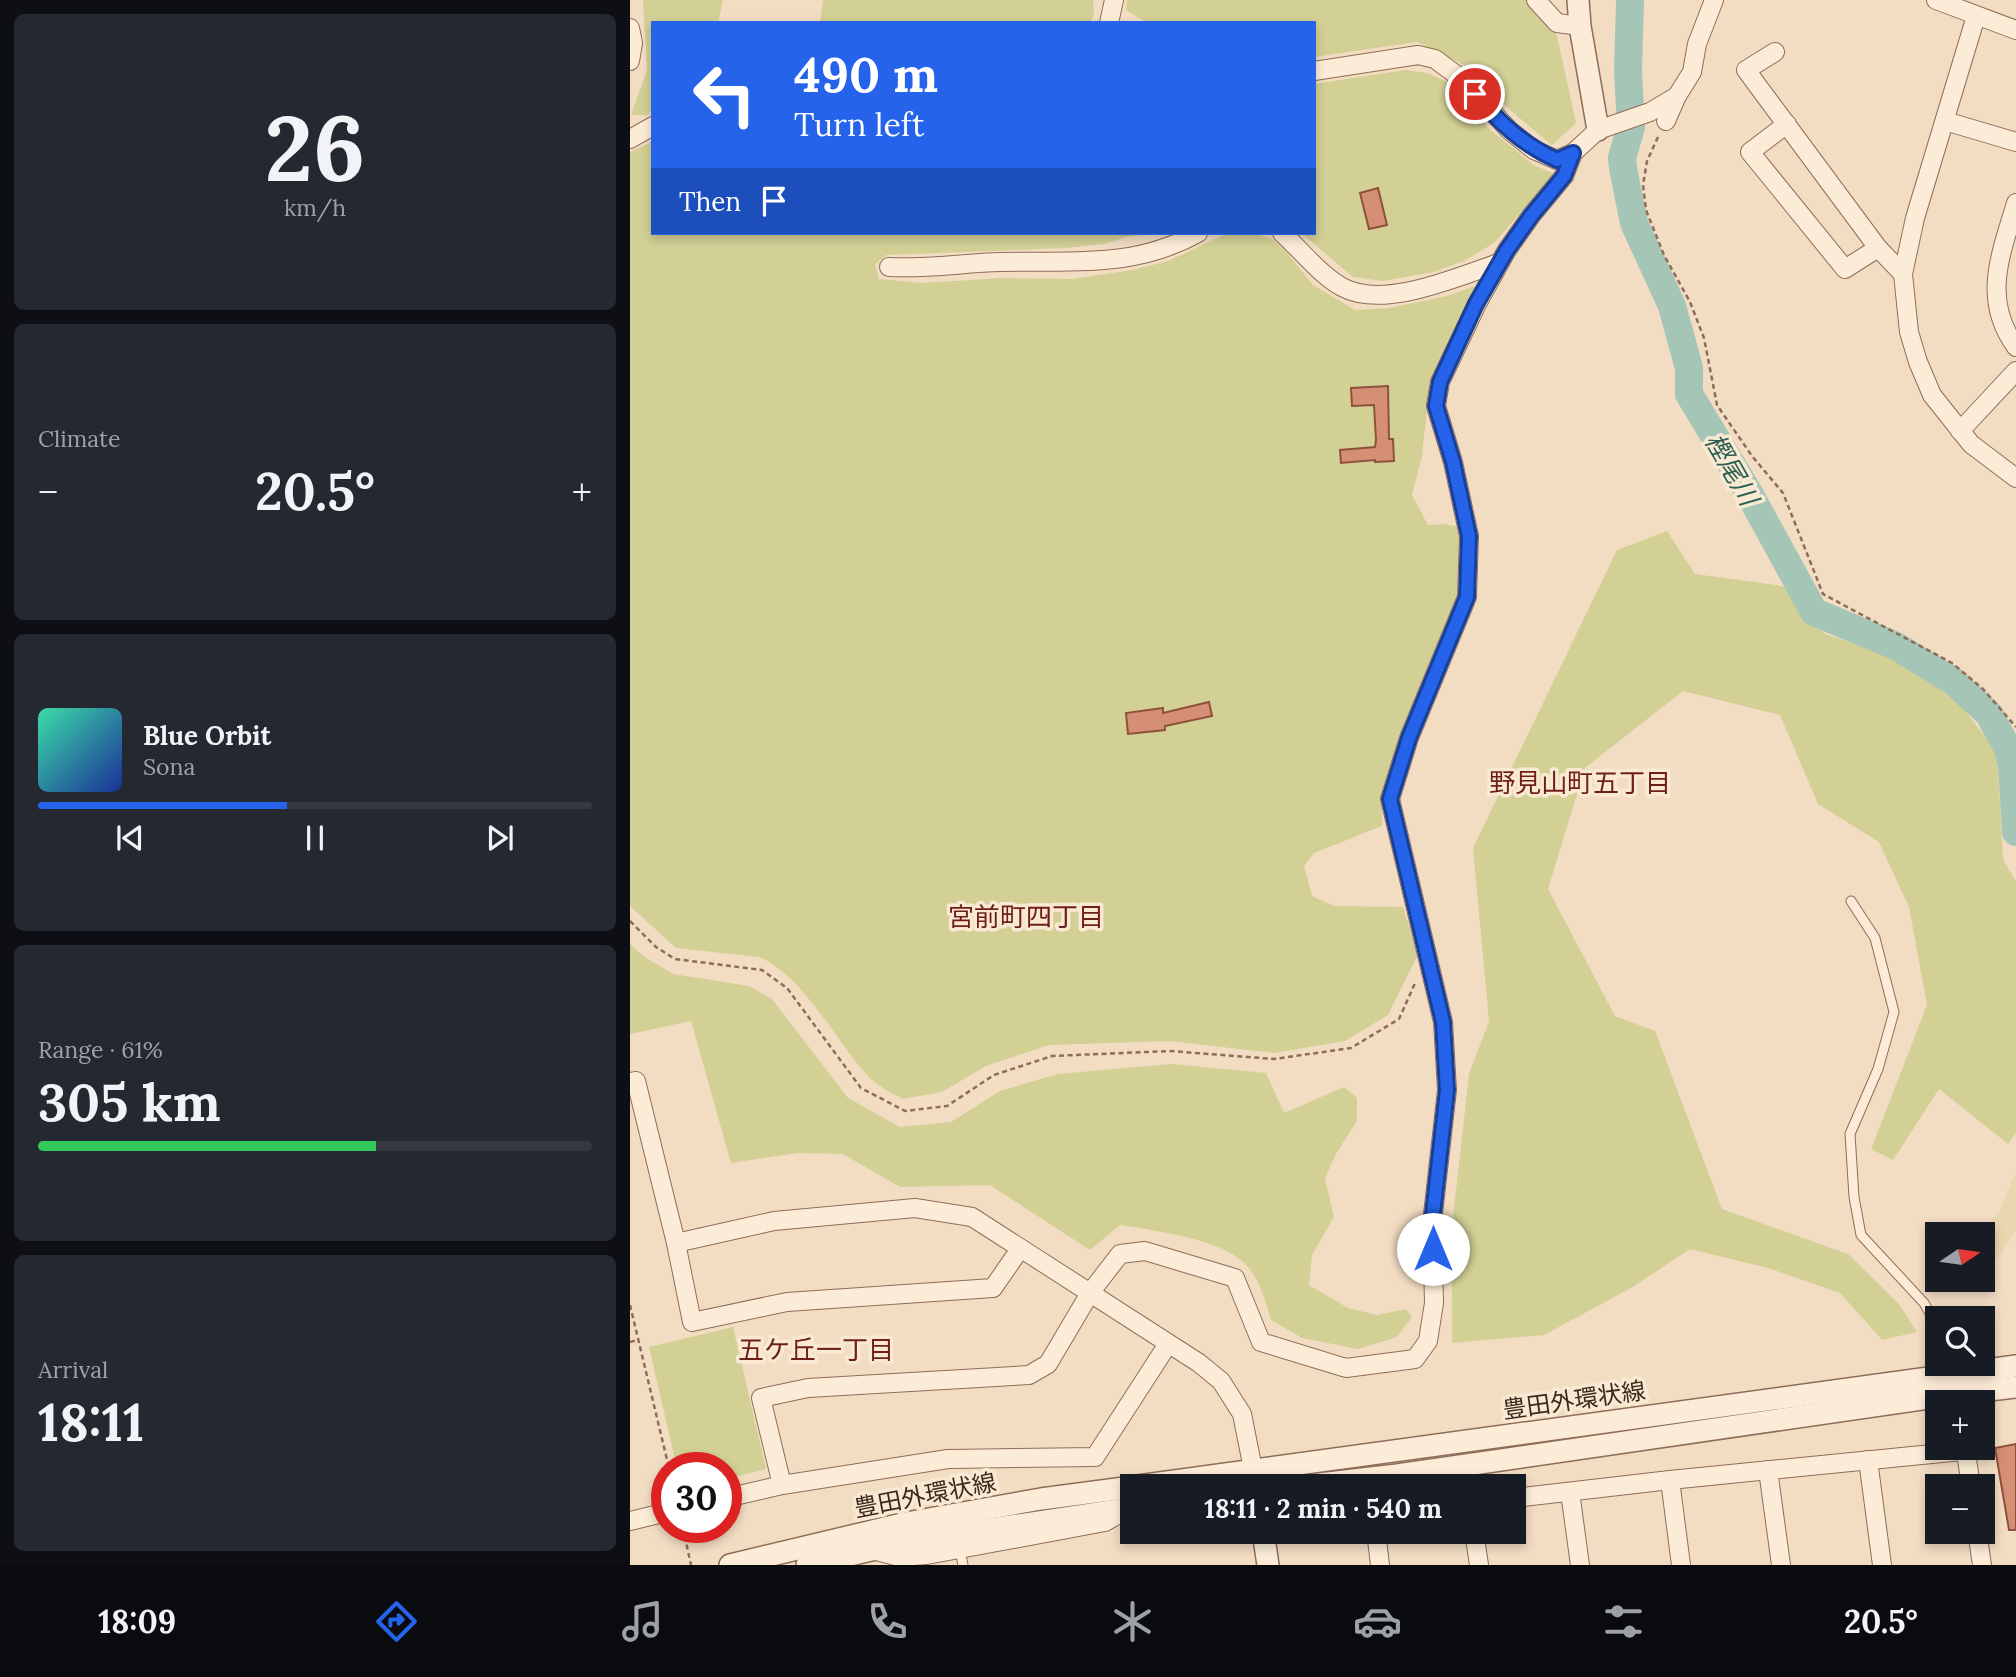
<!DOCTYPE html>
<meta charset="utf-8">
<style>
:root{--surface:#171b24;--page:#242831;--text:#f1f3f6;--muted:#9ea1a6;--line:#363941;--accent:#2563eb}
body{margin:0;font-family:Lora,"Noto Sans JP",serif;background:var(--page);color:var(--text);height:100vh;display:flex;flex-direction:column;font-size:26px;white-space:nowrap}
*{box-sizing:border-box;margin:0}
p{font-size:23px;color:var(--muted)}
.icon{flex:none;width:38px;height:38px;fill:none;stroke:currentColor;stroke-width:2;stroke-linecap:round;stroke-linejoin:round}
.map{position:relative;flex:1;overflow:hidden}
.drawer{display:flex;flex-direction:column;gap:14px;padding:14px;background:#0d0f14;width:630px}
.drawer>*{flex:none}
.top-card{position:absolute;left:21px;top:21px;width:665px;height:214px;border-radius:0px;box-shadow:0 4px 10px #0003;background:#2563eb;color:#fff;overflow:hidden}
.needle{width:46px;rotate:77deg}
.tools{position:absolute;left:1295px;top:1222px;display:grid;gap:14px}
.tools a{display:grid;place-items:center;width:70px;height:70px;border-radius:0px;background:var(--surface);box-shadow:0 4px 10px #0003;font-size:35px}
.speed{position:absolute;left:21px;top:1452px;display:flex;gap:14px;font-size:35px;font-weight:700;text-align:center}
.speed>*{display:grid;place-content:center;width:91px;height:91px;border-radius:50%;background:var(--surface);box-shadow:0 4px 10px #0003;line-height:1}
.speed .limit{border:10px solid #d22;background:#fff;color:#111}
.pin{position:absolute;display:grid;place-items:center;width:60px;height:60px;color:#fff;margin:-30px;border:4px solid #fff;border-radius:50%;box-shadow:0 2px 7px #0007}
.me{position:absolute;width:77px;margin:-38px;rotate:0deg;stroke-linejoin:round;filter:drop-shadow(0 0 5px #0008)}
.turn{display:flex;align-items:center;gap:24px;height:147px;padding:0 28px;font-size:32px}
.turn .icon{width:91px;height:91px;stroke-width:2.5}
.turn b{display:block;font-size:49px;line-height:60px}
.then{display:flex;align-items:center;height:66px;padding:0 28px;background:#0003;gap:14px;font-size:26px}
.big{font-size:52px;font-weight:800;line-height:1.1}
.drawer .card{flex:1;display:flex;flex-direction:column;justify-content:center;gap:10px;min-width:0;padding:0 24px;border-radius:10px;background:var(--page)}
.drawer .dial{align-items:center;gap:0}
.dial b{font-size:91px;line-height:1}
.song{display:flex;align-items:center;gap:21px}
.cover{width:84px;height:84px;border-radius:10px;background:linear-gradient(135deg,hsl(160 70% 55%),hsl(230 70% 35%))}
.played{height:7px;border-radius:4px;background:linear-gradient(90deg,var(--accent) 45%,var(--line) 45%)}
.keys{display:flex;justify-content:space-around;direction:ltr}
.heat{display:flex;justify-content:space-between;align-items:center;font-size:38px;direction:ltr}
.charge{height:10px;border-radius:5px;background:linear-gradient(90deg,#34c759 61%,var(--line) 0)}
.trip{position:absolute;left:490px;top:1474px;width:406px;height:70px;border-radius:0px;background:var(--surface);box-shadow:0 4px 10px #0003;font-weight:800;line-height:70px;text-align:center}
.dock{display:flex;height:112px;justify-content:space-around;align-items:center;background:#090b0e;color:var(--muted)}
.dock .icon{width:49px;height:49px}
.dock .current{color:var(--accent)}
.dock b{font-size:32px;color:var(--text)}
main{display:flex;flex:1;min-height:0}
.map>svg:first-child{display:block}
.farmland{fill:#e9d7af}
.green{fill:#d2d095}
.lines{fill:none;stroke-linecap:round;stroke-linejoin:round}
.river{stroke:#a5c5b7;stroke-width:28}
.building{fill:#d48f75;stroke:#90513b;stroke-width:2}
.service-casing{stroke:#8e6d58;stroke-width:11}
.minor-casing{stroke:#8e6d58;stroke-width:20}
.tertiary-casing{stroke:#8e6d58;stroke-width:24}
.path{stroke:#8e6d58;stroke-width:2.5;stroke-dasharray:5 3.5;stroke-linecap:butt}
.service{stroke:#fcecd7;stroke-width:9}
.minor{stroke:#fcecd7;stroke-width:18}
.tertiary{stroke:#fcecd7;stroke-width:21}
.route-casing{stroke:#184099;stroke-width:18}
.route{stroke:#2563eb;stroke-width:12}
.labels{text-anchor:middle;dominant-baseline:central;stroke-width:7;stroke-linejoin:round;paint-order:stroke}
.street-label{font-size:24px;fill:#3d281d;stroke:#f9e9d3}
.water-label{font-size:26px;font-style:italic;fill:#2b5e54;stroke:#f9e9d3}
.neighbourhood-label{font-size:26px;fill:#6e1e18;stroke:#f9e9d3}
</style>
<main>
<section class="drawer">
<div class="card dial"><b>26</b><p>km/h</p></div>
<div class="card"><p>Climate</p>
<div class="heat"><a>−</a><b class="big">20.5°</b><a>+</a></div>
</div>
<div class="card">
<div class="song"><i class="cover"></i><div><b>Blue Orbit</b><p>Sona</p></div></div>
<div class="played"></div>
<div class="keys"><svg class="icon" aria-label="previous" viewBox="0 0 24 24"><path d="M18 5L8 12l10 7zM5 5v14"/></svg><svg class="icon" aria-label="pause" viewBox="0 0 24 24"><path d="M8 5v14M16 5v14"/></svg><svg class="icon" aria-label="next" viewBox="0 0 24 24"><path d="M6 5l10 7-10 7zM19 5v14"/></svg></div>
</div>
<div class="card"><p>Range · 61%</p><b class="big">305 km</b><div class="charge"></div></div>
<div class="card"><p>Arrival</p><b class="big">18:11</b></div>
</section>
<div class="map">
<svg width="1386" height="1565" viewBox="0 0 1386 1565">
<rect width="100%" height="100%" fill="#f2ddc3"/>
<path class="farmland" d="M1386 1172V1231L1367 1259 1353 1251V1234H1338L1357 1224 1370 1210Z"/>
<g class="green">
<path d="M13 0H93L88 23H23V110L17 115H1L17 70Z"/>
<path d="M193 0H463L464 15 460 23H190Z"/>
<path d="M497 0H913L928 40 946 123 922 145 880 110 836 66 787 42 684 57V23H517L496 10Z"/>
<path d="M775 70 797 73 822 84 858 128 904 165 924 174 864 243 836 260 804 272 753 281 723 277 671 233H684V84Z"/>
<path d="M23 141V233H526L496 237 474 244 436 248 257 255 245 264 249 279 292 283 372 278 442 279 502 270 538 261 598 233H625L643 240 654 249 683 285 725 310 759 308 817 296 848 285 800 382 792 456 782 495 798 525 814 524 831 527 828 598 771 732 752 798V826L684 853 674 866 682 896 704 906 773 907 788 955 758 1015 715 1041 644 1053 539 1041 419 1045 356 1066 312 1092 272 1099C261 1092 245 1085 236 1074 206 1040 171 974 129 957L46 948 0 906V152Z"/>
<path d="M1037 531 1065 574 1153 586 1195 634 1268 658 1330 704 1367 752 1373 859 1386 882V1132L1378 1144 1309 1089 1263 1160 1241 1149 1297 1005 1279 907 1249 842 1188 804 1150 715 1053 691 955 768 918 889 985 1016 1025 1031 1092 1209 1218 1254 1269 1304 1287 1332 1252 1340 1210 1293 1138 1268 1060 1249 1001 1288 914 1335 822 1343V1226L839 1074 859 1021 843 848 987 550Z"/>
<path d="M0 944 13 956 43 974 119 986 142 999 218 1098 270 1127 321 1122 370 1091 428 1074 541 1064 636 1073 654 1113 714 1087 727 1098V1121L706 1154 695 1178 704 1217 682 1255 679 1285 718 1308 747 1315 776 1309 782 1317 767 1337 728 1349 672 1338 641 1320C635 1300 629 1276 613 1262 590 1239 522 1230 490 1225L460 1250 360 1185 270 1187 213 1154 168 1153 101 1163 61 1021 0 1034Z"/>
<path d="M103 1327 136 1469 96 1479V1468H47L19 1347Z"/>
</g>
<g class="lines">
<path class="river" d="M1000 0 998 71 1001 127 992 158 993 168 1004 223 1042 306 1059 368V394L1120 495 1184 612 1266 646 1323 681 1359 714 1378 749 1382 766 1386 832"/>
</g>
<g class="building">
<path d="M748 188 757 225 739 229 730 193Z"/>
<path d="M758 386 759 439H763L764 461 745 462V460L711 463 710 450 745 447 746 440 744 405 722 406 721 388Z"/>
<path d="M579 702 582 716 535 726V730L498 734 496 713 533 708V713Z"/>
<path d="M1386 1444V1530H1379L1365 1448Z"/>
</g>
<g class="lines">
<g class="service-casing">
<g id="service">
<path d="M1221 901 1245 938 1264 1012 1248 1069 1220 1134 1224 1197 1231 1235 1294 1303 1307 1325"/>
<path d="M330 1550 333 1565"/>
</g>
</g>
<g class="minor-casing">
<g id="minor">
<path d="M906 0 927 23 950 26"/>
<path d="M1306 0 1386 30"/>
<path d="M1346 16 1285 218 1273 274 1279 332 1288 362 1302 395 1341 444 1386 478"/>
<path d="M479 23 484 0"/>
<path d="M0 28 3 43 0 61"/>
<path d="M1145 52 1116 70 1248 248 1273 274"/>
<path d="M684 71 788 55 805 59 833 80 879 130 904 150 927 160 943 153 968 130 1020 112 1047 96 1062 72 1067 44 1084 0"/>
<path d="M1036 121 1047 96"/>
<path d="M1315 121 1386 142"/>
<path d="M1157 124 1120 152 1215 269 1248 248"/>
<path d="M0 139 23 126"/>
<path d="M1386 203C1371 254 1351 299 1386 347"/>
<path d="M652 233C671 250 689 274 712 287 754 310 826 277 869 263"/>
<path d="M259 267C297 269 333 263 371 262 441 260 503 269 568 233"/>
<path d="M1330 431 1386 371"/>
<path d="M0 1082 6 1081 46 1243 62 1322 157 1302 363 1288 390 1249"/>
<path d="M46 1243 144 1221 285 1208 342 1217 569 1363 591 1381 612 1414 623 1469"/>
<path d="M1238 1460 1252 1565"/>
<path d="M1138 1470 1151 1565"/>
<path d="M1040 1480 1051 1565"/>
<path d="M152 1485 131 1398 178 1388 399 1375 418 1364 460 1293 490 1254 515 1251 605 1278 631 1342 716 1368 785 1359 798 1341 804 1303 802 1223 817 1090 813 1022 760 799 779 738 837 597 839 536 823 462 806 406 810 382 847 304 877 250 901 216 934 176 943 153"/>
<path d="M940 1492 950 1565"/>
<path d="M96 1498 152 1485 318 1459 465 1457 538 1344"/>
<path d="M884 1498 1040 1480 1332 1451 1336 1453 1341 1486"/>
<path d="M0 1521 37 1512"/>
<path d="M746 1531 750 1565"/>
<path d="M844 1531 849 1565"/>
<path d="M1347 1531 1352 1565"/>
<path d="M243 1550 269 1557 297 1555 475 1522 489 1514"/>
</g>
</g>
<g class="tertiary-casing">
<g id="tertiary">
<path d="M948 0 950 26 968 130"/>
<path d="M508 1486 1386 1366"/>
<path d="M672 1486 767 1475 1326 1394 1386 1387"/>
<path d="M633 1531 638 1565"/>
<path d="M100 1565 276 1523 411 1499 502 1487"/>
<path d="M177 1565 280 1541 502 1508"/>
</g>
</g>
<g class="path">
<path d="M1028 137 1017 161 1013 185 1016 210 1034 255 1060 302 1074 338 1087 405 1122 456 1153 493 1193 594 1322 663 1353 689 1386 727"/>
<path d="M0 921 26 947 45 959 132 970 157 988 231 1088 275 1111 317 1106 364 1075 422 1056 540 1051 644 1059 721 1048 769 1019 786 981"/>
<path d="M0 1305 39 1468"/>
<path d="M0 1342 8 1340"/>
<path d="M53 1528 61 1565"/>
</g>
<use href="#service" class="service"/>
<use href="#minor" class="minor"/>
<use href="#tertiary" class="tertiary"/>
</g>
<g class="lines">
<g class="route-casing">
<path id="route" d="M803 1249 802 1223 817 1090 813 1022 760 799 779 738 837 597 839 536 823 462 806 406 810 382 846 304 877 250 901 216 934 176 943 153 927 160C893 145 869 122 845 94"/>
</g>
<use href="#route" class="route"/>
</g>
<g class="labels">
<g class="street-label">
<text transform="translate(944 1400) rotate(-8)">豊田外環状線</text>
<text transform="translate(295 1495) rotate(-11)">豊田外環状線</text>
</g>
<g class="water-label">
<text transform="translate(1102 469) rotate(60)">樫尾川</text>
</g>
<g class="neighbourhood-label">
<text x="950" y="782">野見山町五丁目</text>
<text x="396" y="916">宮前町四丁目</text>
<text x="186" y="1349">五ケ丘一丁目</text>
</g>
</g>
</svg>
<div class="tools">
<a><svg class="needle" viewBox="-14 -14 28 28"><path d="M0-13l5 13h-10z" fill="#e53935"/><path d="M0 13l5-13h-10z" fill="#9ea1a6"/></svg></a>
<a><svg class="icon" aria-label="search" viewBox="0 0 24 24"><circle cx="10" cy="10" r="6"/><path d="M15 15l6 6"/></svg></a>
<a>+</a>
<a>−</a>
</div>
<div class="speed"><div class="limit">30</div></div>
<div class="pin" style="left:845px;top:94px;background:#d93025"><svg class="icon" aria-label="arrive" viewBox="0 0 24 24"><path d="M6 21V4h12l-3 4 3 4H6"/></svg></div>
<svg class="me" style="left:803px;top:1249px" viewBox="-20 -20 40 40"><circle r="19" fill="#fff"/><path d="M0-13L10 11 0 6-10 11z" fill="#2563eb"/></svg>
<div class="trip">18:11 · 2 min · 540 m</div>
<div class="top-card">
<div class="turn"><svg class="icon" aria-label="left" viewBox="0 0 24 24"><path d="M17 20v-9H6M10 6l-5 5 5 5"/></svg><div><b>490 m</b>Turn left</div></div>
<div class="then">Then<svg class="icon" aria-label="arrive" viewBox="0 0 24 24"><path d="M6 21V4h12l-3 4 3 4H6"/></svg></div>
</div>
</div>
</main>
<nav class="dock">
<b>18:09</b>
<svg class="icon current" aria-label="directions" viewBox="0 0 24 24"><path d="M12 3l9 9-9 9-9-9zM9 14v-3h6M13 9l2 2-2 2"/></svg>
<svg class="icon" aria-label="music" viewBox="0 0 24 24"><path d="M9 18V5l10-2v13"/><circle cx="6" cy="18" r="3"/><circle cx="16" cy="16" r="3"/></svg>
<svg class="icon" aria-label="phone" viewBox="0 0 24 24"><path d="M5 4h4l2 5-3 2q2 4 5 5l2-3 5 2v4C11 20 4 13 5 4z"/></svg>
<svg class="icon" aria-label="climate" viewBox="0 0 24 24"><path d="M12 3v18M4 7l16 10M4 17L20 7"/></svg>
<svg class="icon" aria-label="car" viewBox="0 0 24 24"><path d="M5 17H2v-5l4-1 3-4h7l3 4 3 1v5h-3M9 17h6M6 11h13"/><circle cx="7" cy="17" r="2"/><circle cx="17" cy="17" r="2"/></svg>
<svg class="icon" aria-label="filters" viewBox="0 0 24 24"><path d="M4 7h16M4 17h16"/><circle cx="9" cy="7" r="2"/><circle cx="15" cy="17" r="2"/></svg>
<b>20.5°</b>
</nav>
